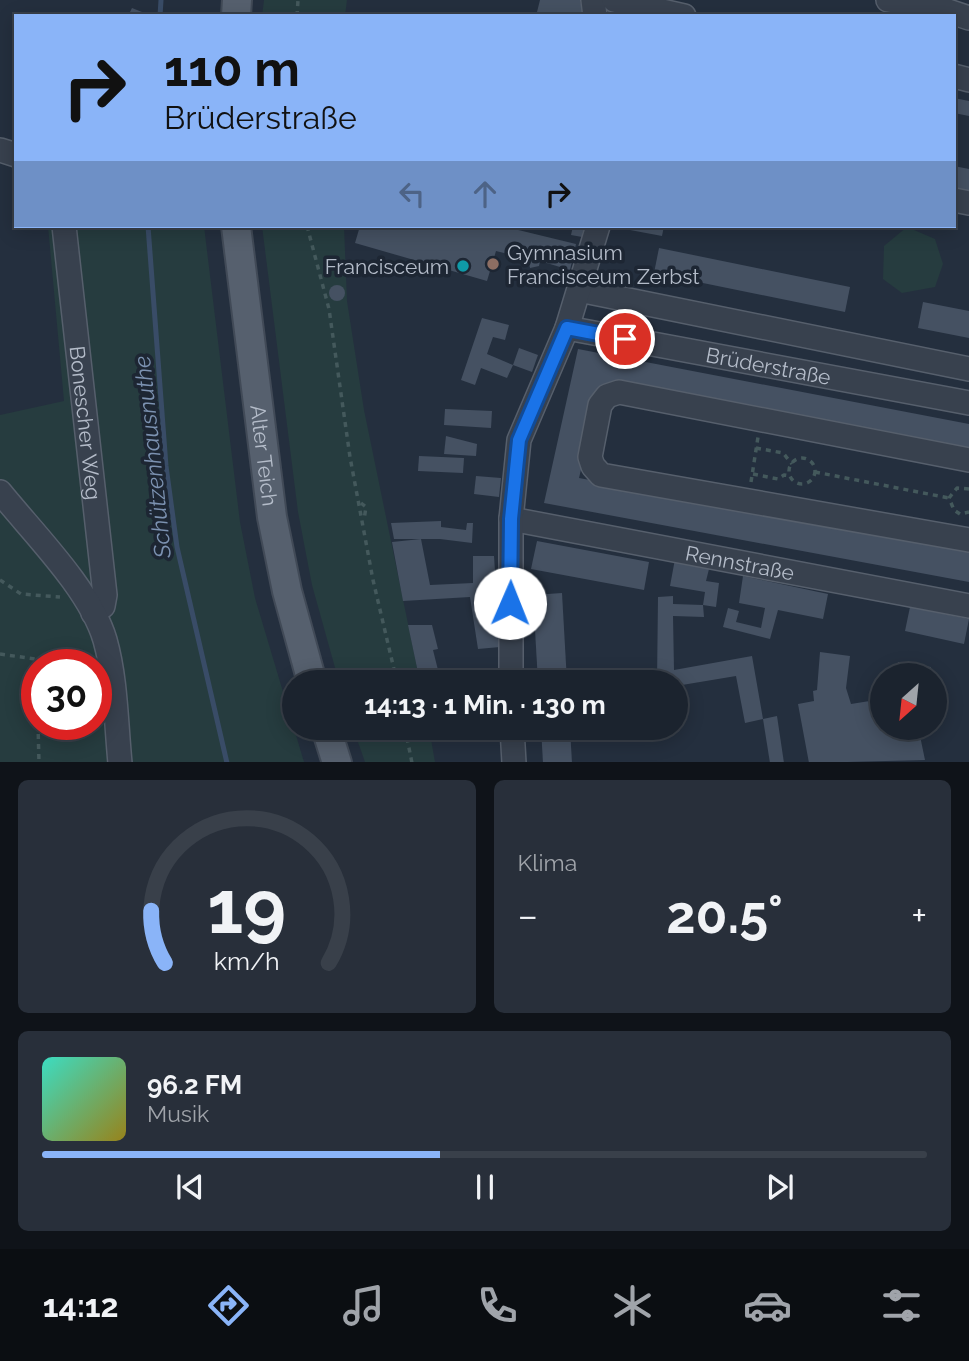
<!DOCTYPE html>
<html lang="de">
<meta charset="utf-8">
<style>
:root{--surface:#1b232e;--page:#282f3a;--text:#f1f3f6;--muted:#a0a4aa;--line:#39404a;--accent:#8ab4f8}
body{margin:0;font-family:Raleway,sans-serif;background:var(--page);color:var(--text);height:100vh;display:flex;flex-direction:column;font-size:26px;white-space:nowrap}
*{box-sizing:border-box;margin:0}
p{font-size:23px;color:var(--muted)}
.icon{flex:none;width:38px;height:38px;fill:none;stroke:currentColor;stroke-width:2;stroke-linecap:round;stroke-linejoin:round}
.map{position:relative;height:762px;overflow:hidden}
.details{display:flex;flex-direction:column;gap:18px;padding:18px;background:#0f1319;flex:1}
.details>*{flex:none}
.top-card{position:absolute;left:14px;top:14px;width:942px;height:214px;border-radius:0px;box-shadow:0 4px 18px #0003,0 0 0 2px var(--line);background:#8ab4f8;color:#111;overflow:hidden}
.needle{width:46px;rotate:207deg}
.buttons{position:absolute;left:870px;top:663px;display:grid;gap:14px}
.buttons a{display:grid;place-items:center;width:77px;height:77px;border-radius:50%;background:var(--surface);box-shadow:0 4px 18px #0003,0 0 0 2px var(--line);font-size:35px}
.speed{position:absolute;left:21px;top:649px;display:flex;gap:14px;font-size:35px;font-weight:700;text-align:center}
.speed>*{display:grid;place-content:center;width:91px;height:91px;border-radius:50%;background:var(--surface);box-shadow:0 4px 18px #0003,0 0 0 2px var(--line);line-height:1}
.speed .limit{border:10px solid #d22;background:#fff;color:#111}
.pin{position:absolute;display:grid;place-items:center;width:60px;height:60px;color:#fff;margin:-30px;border:4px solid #fff;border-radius:50%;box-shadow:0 2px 7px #0007}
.me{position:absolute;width:77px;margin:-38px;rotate:1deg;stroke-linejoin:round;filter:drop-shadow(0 0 5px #0008)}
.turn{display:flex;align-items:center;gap:24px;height:147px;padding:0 35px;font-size:32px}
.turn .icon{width:91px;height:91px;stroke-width:2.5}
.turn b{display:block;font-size:49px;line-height:60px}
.lanes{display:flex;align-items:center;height:66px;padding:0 35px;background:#0003;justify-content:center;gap:35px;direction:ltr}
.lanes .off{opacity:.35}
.big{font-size:52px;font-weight:700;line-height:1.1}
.details .widget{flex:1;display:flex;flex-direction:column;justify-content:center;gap:10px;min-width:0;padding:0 24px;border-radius:10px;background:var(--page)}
.details .dial{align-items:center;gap:0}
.dial svg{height:182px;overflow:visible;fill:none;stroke:var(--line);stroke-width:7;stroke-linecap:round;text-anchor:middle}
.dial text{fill:var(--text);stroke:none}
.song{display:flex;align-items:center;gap:21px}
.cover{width:84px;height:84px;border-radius:10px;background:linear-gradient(135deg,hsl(170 70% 55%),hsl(50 70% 35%))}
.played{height:7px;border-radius:4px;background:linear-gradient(90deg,var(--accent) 45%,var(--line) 45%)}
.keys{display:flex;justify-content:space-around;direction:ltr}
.heat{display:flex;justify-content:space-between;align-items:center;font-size:38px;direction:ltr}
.details .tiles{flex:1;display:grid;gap:18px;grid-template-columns:1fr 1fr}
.widget:last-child{grid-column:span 2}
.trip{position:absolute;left:282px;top:670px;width:406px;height:70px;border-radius:35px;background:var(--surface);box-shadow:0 4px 18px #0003,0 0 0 2px var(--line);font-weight:700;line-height:70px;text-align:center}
.tabs{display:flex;height:112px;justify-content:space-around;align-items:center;background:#0b0e12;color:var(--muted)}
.tabs .icon{width:49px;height:49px}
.tabs .active{color:var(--accent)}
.tabs b{font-size:32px;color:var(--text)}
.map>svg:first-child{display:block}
.green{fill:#263c3f;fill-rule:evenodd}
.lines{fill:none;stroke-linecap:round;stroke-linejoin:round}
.stream{stroke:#394c67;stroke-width:5}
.building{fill:#455162}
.minor-casing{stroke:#565f6c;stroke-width:26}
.major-casing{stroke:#414a57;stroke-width:32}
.path{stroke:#44595c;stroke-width:3.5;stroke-dasharray:5 5;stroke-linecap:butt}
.minor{stroke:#38414e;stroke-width:23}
.major{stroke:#56606e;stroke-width:28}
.route-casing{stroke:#114b97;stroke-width:18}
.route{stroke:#1a73e8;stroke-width:12}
.education-dot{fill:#8d6e63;stroke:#1d2633;stroke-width:2.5}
.culture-dot{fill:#0f9aa8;stroke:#1d2633;stroke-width:2.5}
.labels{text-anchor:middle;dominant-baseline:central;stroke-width:7;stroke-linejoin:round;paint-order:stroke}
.poi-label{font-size:21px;fill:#b4bcc9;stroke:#1d2633;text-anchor:start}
.street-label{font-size:21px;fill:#b4bcc9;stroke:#1d2633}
.water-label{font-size:23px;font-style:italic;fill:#7c92b1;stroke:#1d2633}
</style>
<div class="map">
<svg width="969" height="763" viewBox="0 0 969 763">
<rect width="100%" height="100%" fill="#242f3e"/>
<g class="green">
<path d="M264 0H347L345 16H262Z"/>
<path d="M48 226H204L240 522 255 598 304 762H0V415L64 401ZM37 665H96V724H37Z"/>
<path d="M262 226H344L347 301 364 410 420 682H339L312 585 298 512Z"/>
<path d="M907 227 935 239 943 264 935 287 902 293 883 279 884 246Z"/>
<path d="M353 728H429L435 762H365Z"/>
</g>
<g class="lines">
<g class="stream">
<path d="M160 16 161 0"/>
<path d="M148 226 166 466 177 547 227 763"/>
</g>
</g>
<g class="building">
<path d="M540 0H580L584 16H536Z"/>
<path d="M132 8 152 16H128Z"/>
<path d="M954 98 969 101V116L954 113Z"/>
<path d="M954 166 969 169V194L954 191Z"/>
<path d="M360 226H466L476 228 477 226H502L576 244 570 270 540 261 539 266 530 268 528 259 496 251 487 281 355 243Z"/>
<path d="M573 226H584L582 237 571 235Z"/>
<path d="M631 226H664L662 236 630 230Z"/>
<path d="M659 248 850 287 845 312 654 273Z"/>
<circle cx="337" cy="293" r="8"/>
<path d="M923 302 969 311V338L918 328Z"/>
<path d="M482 318 509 325 505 340 493 337 487 354 513 365 507 378 481 368 475 385 461 380Z"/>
<path d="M519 348 538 355 532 372 513 365Z"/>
<path d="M578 349 969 424V452L601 385 579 478 969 550V582L544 503Z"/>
<path d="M445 409 492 411 491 428 444 425Z"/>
<path d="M446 436 477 444 476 456 444 454Z"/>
<path d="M419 456 464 458 463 473 418 471Z"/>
<path d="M476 476 501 478 499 497 474 494Z"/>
<path d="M441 521V527L466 530 467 523H473L472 543 440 539H394L391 523Z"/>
<path d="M421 539 430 585 473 583V556H494L500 647 478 649 470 597 403 601 392 542Z"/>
<path d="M537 541 649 562 644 590 531 569Z"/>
<path d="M675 559 710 565 706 581 719 583 716 607 703 605 704 617 673 616 674 670 752 656 763 719 745 723 736 676 676 686V682H657L658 597 673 596V604L703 605 705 592 670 586Z"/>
<path d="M743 576 828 594 823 619 778 610 770 639 723 627 728 608 739 611 736 622 761 628 765 608 739 603Z"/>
<path d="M562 593 567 682H538L533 595Z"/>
<path d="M910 607 969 619 964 644 905 631Z"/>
<path d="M408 625H432L438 649 433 650 441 682H420Z"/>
<path d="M820 652 850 656 846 688 851 704 882 699V728H929L919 731 925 760 809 763 798 704 814 701 813 691 817 690Z"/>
<path d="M898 662 931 667 929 676H895Z"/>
<path d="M777 716 784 763H770L763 719Z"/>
<path d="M541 728H570L572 763H543Z"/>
</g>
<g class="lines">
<g class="minor-casing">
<g id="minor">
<path d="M593 0 595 16"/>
<path d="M614 0 684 16"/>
<path d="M888 0 942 9 969 18"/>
<path d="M954 76 969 80"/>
<path d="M0 150 16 155"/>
<path d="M954 200 969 203"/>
<path id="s1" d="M64 226 105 595 103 606 93 613"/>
<path d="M579 290 969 369"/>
<path id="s2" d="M567 328 969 403"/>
<path d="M969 460 619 392 607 396 600 405 590 457 593 466 601 475 969 540"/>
<path d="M0 492C33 533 90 589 105 640 116 679 116 722 120 763"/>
<path id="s3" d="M511 519 969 606"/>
<path d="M511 682V519L519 440 567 328 598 226"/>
<path d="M512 728 514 763"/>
</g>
</g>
<g class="major-casing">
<g id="major">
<path d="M236 16 237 0"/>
<path id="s4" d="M236 226 272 517 287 591 312 682"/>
<path d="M326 728 337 763"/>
</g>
</g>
<g class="path">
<path d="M297 16 298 0"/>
<path d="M307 226 329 309 350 457 373 580 397 682"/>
<path d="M756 448 783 453 792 464"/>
<circle cx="802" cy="471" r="13"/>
<path d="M815 472 949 498"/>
<path d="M753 474 778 479 784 475 791 476"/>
<path d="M751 482 758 437"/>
<path d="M969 489 957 488 949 498 954 510 960 514 969 512"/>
<path d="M361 503 366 507 364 520"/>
<path d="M0 580 21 594 60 597"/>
<path d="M0 654 35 659 37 705"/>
<path d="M38 724 39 763"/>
<path d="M405 728 412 763"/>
</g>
<use href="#minor" class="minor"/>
<use href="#major" class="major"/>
</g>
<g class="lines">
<g class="route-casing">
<path id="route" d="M510 603 511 519 519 440 567 328 625 339"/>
</g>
<use href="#route" class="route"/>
</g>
<circle class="education-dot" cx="493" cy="264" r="7"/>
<circle class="culture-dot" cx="463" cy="266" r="7"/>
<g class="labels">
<g class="poi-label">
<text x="507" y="252">Gymnasium<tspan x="507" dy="24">Francisceum Zerbst</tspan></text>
<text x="449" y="266" text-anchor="end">Francisceum</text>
</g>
<g class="street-label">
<text stroke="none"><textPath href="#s2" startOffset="205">Brüderstraße</textPath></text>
<text stroke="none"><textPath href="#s1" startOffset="198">Bonescher Weg</textPath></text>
<text stroke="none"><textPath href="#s4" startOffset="231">Alter Teich</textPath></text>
<text stroke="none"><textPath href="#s3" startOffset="233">Rennstraße</textPath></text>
</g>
<g class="water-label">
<text transform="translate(152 457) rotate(-96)">Schützenhausnuthe</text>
</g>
</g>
</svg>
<div class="buttons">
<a><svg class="needle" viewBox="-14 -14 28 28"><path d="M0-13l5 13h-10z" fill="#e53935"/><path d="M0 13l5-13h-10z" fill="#a0a4aa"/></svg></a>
</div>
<div class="speed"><div class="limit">30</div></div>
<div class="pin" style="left:625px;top:339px;background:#d93025"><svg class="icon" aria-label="arrive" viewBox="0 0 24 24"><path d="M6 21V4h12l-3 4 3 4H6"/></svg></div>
<svg class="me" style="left:510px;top:603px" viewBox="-20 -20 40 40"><circle r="19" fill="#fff"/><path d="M0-13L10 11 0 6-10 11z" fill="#1a73e8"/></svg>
<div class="trip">14:13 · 1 Min. · 130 m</div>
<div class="top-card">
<div class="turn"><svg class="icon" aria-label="right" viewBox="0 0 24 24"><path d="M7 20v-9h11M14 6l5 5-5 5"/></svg><div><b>110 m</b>Brüderstraße</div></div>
<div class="lanes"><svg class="icon off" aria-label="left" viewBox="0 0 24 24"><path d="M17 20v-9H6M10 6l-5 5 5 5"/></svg><svg class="icon off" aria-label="ahead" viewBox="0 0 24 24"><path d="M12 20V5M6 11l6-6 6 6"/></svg><svg class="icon" aria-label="right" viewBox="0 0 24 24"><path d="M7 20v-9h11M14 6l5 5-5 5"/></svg></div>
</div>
</div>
<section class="details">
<div class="tiles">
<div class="widget dial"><svg viewBox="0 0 100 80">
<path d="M14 69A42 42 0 1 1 86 69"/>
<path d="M14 69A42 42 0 0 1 8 46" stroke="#8ab4f8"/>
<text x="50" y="56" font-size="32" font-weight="700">19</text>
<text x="50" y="72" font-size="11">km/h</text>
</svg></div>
<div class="widget"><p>Klima</p>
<div class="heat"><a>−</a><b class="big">20.5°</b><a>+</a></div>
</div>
<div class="widget">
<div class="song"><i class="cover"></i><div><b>96.2 FM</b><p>Musik</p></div></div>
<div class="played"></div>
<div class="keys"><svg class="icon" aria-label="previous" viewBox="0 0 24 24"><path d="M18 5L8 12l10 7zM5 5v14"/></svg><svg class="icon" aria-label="pause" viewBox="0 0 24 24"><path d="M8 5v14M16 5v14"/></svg><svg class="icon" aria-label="next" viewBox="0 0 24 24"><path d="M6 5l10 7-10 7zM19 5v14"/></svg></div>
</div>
</div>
</section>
<nav class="tabs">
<b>14:12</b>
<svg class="icon active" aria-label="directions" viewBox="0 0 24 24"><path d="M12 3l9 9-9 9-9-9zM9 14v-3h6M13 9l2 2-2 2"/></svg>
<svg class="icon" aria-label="music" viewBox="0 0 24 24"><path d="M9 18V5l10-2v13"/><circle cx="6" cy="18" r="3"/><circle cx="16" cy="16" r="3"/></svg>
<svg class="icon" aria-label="phone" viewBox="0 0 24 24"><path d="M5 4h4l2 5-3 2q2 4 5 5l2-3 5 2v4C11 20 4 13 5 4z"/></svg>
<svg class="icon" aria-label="climate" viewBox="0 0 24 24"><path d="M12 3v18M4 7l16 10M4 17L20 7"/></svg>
<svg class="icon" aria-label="car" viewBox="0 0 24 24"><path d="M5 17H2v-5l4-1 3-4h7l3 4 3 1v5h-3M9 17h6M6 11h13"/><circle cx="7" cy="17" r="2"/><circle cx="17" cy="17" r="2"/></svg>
<svg class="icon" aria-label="filters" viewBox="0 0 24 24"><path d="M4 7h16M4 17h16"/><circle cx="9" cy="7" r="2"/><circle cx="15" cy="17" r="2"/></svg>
</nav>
